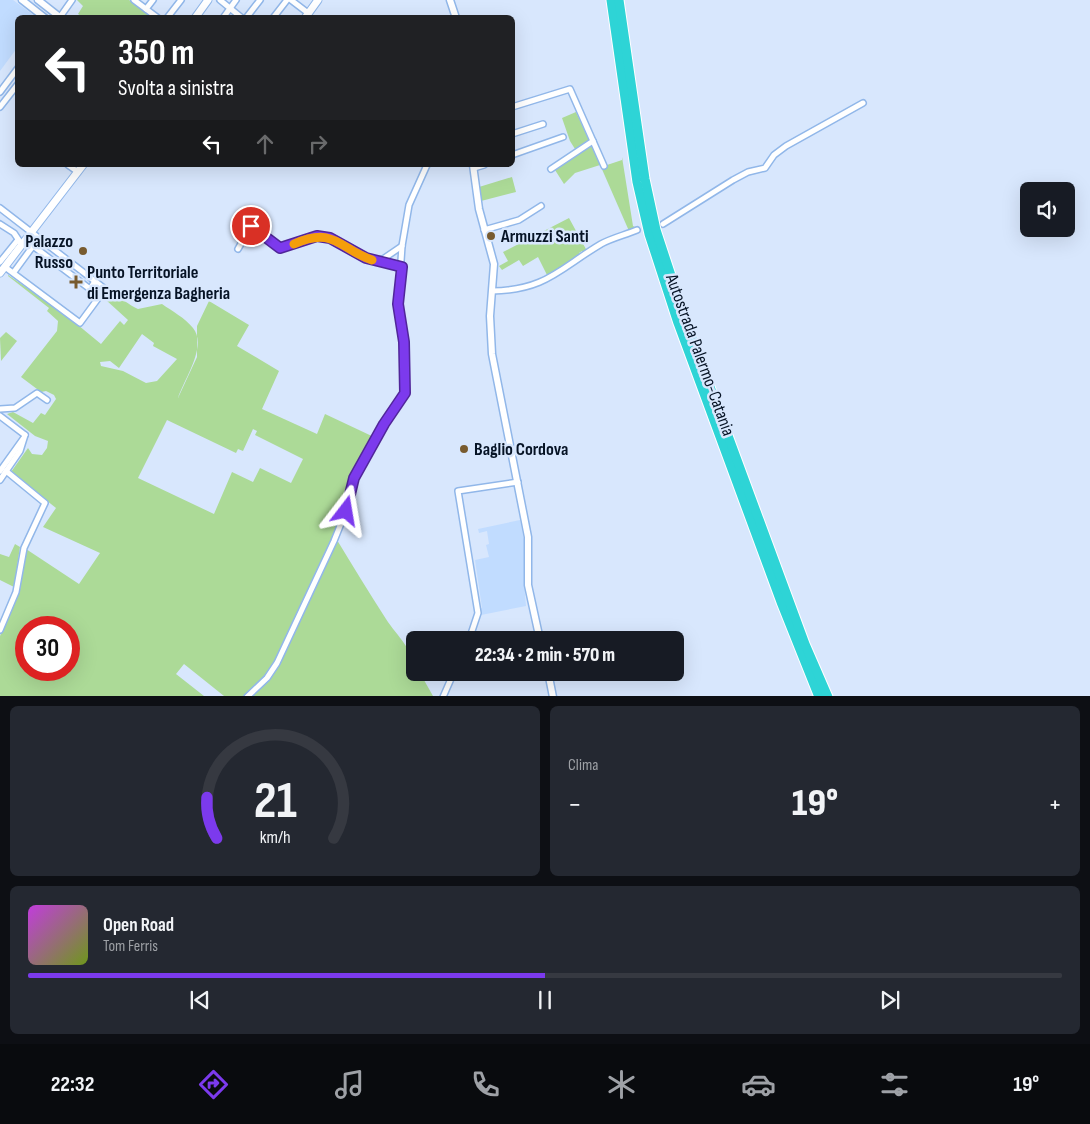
<!DOCTYPE html>
<html lang="it">
<meta charset="utf-8">
<style>
:root{--surface:#171b24;--page:#242831;--text:#f1f3f6;--muted:#9ea1a6;--line:#363941;--accent:#7c3aed}
body{margin:0;font-family:"Sofia Sans Condensed",sans-serif;background:var(--page);color:var(--text);height:100vh;display:flex;flex-direction:column;font-size:19px;white-space:nowrap}
*{box-sizing:border-box;margin:0}
p{font-size:16px;color:var(--muted)}
.icon{flex:none;width:28px;height:28px;fill:none;stroke:currentColor;stroke-width:2;stroke-linecap:round;stroke-linejoin:round}
.map{position:relative;height:696px;overflow:hidden}
.drawer{display:flex;flex-direction:column;gap:10px;padding:10px;background:#0d0f14;flex:1}
.drawer>*{flex:none}
.banner{position:absolute;left:15px;top:15px;width:500px;height:152px;border-radius:8px;box-shadow:0 5px 20px #0002;background:#202124;color:#fff;overflow:hidden}
.controls{position:absolute;left:1020px;top:182px;display:grid;gap:10px}
.controls a{display:grid;place-items:center;width:55px;height:55px;border-radius:8px;background:var(--surface);box-shadow:0 5px 20px #0002;font-size:25px}
.speed{position:absolute;left:15px;top:616px;display:flex;gap:10px;font-size:25px;font-weight:700;text-align:center}
.speed>*{display:grid;place-content:center;width:65px;height:65px;border-radius:50%;background:var(--surface);box-shadow:0 5px 20px #0002;line-height:1}
.speed .limit{border:8px solid #d22;background:#fff;color:#111}
.pin{position:absolute;display:grid;place-items:center;width:42px;height:42px;color:#fff;margin:-21px;border:2px solid #fff;border-radius:50%;box-shadow:0 1px 5px #0007}
.me{position:absolute;width:55px;margin:-28px;rotate:14deg;stroke-linejoin:round;filter:drop-shadow(0 0 4px #0008)}
.turn{display:flex;align-items:center;gap:18px;height:105px;padding:0 20px;font-size:22px}
.turn .icon{width:65px;height:65px;stroke-width:2.5}
.turn b{display:block;font-size:35px;line-height:42px}
.lanes{display:flex;align-items:center;height:48px;padding:0 20px;background:#0003;justify-content:center;gap:25px;direction:ltr}
.lanes .off{opacity:.35}
.big{font-size:38px;font-weight:800;line-height:1.1}
.drawer .tile{flex:1;display:flex;flex-direction:column;justify-content:center;gap:8px;min-width:0;padding:0 18px;border-radius:8px;background:var(--page)}
.drawer .dial{align-items:center;gap:0}
.dial svg{height:130px;overflow:visible;fill:none;stroke:var(--line);stroke-width:7;stroke-linecap:round;text-anchor:middle}
.dial text{fill:var(--text);stroke:none}
.song{display:flex;align-items:center;gap:15px}
.cover{width:60px;height:60px;border-radius:8px;background:linear-gradient(135deg,hsl(290 70% 55%),hsl(80 70% 35%))}
.played{height:5px;border-radius:2px;background:linear-gradient(90deg,var(--accent) 50%,var(--line) 50%)}
.keys{display:flex;justify-content:space-around;direction:ltr}
.heat{display:flex;justify-content:space-between;align-items:center;font-size:28px;direction:ltr}
.drawer .tiles{flex:1;display:grid;gap:10px;grid-template-columns:1fr 1fr}
.tile:last-child{grid-column:span 2}
.trip{position:absolute;left:406px;top:631px;width:278px;height:50px;border-radius:8px;background:var(--surface);box-shadow:0 5px 20px #0002;font-weight:800;line-height:50px;text-align:center}
.tab-bar{display:flex;height:80px;justify-content:space-around;align-items:center;background:#090b0e;color:var(--muted)}
.tab-bar .icon{width:35px;height:35px}
.tab-bar .active{color:var(--accent)}
.tab-bar b{font-size:22px;color:var(--text)}
.map>svg:first-child{display:block}
.built{fill:#c1dcff}
.green{fill:#acda97;fill-rule:evenodd}
.lines{fill:none;stroke-linecap:round;stroke-linejoin:round}
.minor-casing{stroke:#91b7e9;stroke-width:8}
.tertiary-casing{stroke:#91b7e9;stroke-width:9}
.secondary-casing{stroke:#91b7e9;stroke-width:9}
.motorway-casing{stroke:#fff;stroke-width:11}
.minor{stroke:#fff;stroke-width:5}
.tertiary{stroke:#fff;stroke-width:6}
.secondary{stroke:#fff;stroke-width:7}
.motorway{stroke:#2ed4d6;stroke-width:9}
.route-casing{stroke:#51269a;stroke-width:12}
.route{stroke:#7c3aed;stroke-width:9}
.slow{stroke:#f59e0b;stroke-width:9}
.poi-dot{fill:#785b2f;stroke:#d8e7fd;stroke-width:2}
.labels{text-anchor:middle;dominant-baseline:central;stroke-width:5;stroke-linejoin:round;paint-order:stroke}
.poi-label{font-size:18px;font-weight:bold;fill:#061325;stroke:#d8e7fd;text-anchor:start}
.street-label{font-size:18px;fill:#061325;stroke:#d8e7fd}
</style>
<div class="map">
<svg width="1090" height="697" viewBox="0 0 1090 697">
<rect width="100%" height="100%" fill="#d8e7fd"/>
<g class="built">
<path d="M0 0H13L36 17 18 18 17 48 0 71Z"/>
<path d="M520 520 525 545 524 583 526 606 481 615 479 609 482 608 475 560 489 557 486 545 489 544 487 531 479 533 478 529Z"/>
</g>
<g class="green">
<path d="M129 0 152 17H83L78 14 83 6 77 0Z"/>
<path d="M576 112 589 140 575 149 570 141 562 118Z"/>
<path d="M592 145 600 165 575 173 564 184 555 170Z"/>
<path d="M622 157 633 226 637 228 629 231 601 167 622 160Z"/>
<path d="M512 177 516 192 481 201 479 187Z"/>
<path d="M569 218 587 251 583 254 582 251 579 253V256L548 277 538 257 523 266 519 260 502 270 499 266 508 261 503 252Z"/>
<path d="M8 275 61 311 101 344 120 321 124 325 128 320 106 300C120 292 125 304 138 309L162 304C172 311 185 318 193 328 208 346 183 381 178 398L197 357V326L209 301 249 325 237 346 279 371 262 409 317 434 325 414 376 438 354 478 337 540C353 566 369 593 386 619 397 636 415 651 415 672L420 673 433 696H224L184 664 176 674 204 696H0V636L20 589 26 549 79 584 100 553 43 527 56 508 11 472 28 448 32 454 42 455 47 448 48 441 35 436 7 414 13 412 33 423 41 413 45 415 56 399 54 395 46 391 41 392 21 377 57 331 58 321 47 311 49 308 8 276ZM142 334 154 343 153 346 177 359 157 381 146 383 123 371 101 366 100 362 110 361 119 368ZM167 420 236 453 238 449 243 451 253 429 257 431 255 435 303 459 291 483 260 468 253 482 232 472 214 514 138 478ZM26 628H69V670H26Z"/>
<path d="M6 332 17 341 1 361 0 338Z"/>
<path d="M15 544 20 547 14 587 0 580V554L9 557Z"/>
</g>
<g class="lines">
<g class="minor-casing">
<g id="minor">
<path d="M134 0 158 18"/>
<path d="M220 0 242 18"/>
<path d="M291 0 308 13"/>
<path d="M146 9 153 0"/>
<path d="M60 17 72 0"/>
<path d="M167 18 181 0"/>
<path d="M223 18 236 0"/>
<path d="M246 18 260 0"/>
<path d="M273 18 287 0"/>
<path d="M0 92 18 68"/>
<path d="M0 107 18 84"/>
<path d="M512 107 570 89 604 166"/>
<path d="M512 134 543 124"/>
<path d="M512 155 563 137"/>
<path d="M68 165 78 172"/>
<path d="M474 168 484 165"/>
<path d="M551 169 593 141"/>
<path d="M0 208 105 289 80 323 5 267"/>
<path d="M0 224 14 233 22 245"/>
<path d="M663 224 733 180 748 172 765 168 774 155 786 146 863 103"/>
<path d="M484 230 519 220 541 206"/>
<path d="M238 249 251 226 280 248 317 236 330 238 374 261"/>
<path d="M0 262 17 241"/>
<path d="M402 267 374 261 383 259 402 246"/>
<path d="M14 272 33 246 90 289 95 281"/>
<path d="M492 291C546 290 559 269 601 244 612 238 625 235 637 230"/>
<path d="M0 409 15 408 37 393 47 400"/>
<path d="M0 416 25 435"/>
<path d="M0 471 23 439"/>
<path d="M0 480 20 451 25 435"/>
<path d="M0 630 16 592 24 548 45 503 6 471"/>
<path d="M469 640 478 613 458 491 518 482"/>
<path d="M247 697 267 678 277 663 334 541 346 511 354 478 384 424 405 393 404 342 398 305 402 246 409 205 427 165"/>
<path d="M443 697 454 672"/>
</g>
</g>
<g class="tertiary-casing">
<g id="tertiary">
<path d="M22 0 45 18"/>
<path d="M38 0 61 18"/>
<path d="M450 0 456 18"/>
<path d="M473 165 479 209 494 264 490 316 492 354 528 537V585L540 640"/>
<path d="M548 672 553 697"/>
</g>
</g>
<g class="secondary-casing">
<g id="secondary">
<path d="M195 18 208 0"/>
<path d="M305 18 318 0"/>
<path d="M0 273 83 165"/>
</g>
</g>
<g class="motorway-casing">
<g id="motorway">
<path d="M611 0 637 182 649 234 678 323 781 602 819 697"/>
<path d="M619 0 645 179 656 230 689 330 805 644 828 697"/>
</g>
</g>
<use href="#minor" class="minor"/>
<use href="#tertiary" class="tertiary"/>
<use href="#secondary" class="secondary"/>
<use href="#motorway" class="motorway"/>
</g>
<g class="lines">
<g class="route-casing">
<path id="route" d="M251 226 280 248 317 236 330 238 366 258 402 267 398 304 404 342 405 393 384 424 354 478 346 511"/>
</g>
<use href="#route" class="route"/>
<path class="slow" d="M294 244C334 226 338 248 372 260"/>
</g>
<g class="poi-dot">
<circle cx="491" cy="236" r="5"/>
<circle cx="83" cy="251" r="5"/>
<path d="M73.5 274.5h5v5h5v5h-5v5h-5v-5h-5v-5h5z"/>
<circle cx="464" cy="449" r="5"/>
</g>
<g class="labels">
<g class="poi-label">
<text x="501" y="236">Armuzzi Santi</text>
<text x="73" y="241" text-anchor="end">Palazzo<tspan x="73" dy="21">Russo</tspan></text>
<text x="87" y="272">Punto Territoriale<tspan x="87" dy="21">di Emergenza Bagheria</tspan></text>
<text x="474" y="449">Baglio Cordova</text>
</g>
<g class="street-label">
<text transform="translate(700 355) rotate(70)">Autostrada Palermo-Catania</text>
</g>
</g>
</svg>
<div class="controls">
<a><svg class="icon" aria-label="sound" viewBox="0 0 24 24"><path d="M4 9h4l5-4v14l-5-4H4zM17 9q2 3 0 6"/></svg></a>
</div>
<div class="speed"><div class="limit">30</div></div>
<div class="pin" style="left:251px;top:226px;background:#d93025"><svg class="icon" aria-label="arrive" viewBox="0 0 24 24"><path d="M6 21V4h12l-3 4 3 4H6"/></svg></div>
<svg class="me" style="left:346px;top:511px" viewBox="-20 -20 40 40"><path d="M0-17L14 15 0 8-14 15z" fill="#7c3aed" stroke="#fff" stroke-width="4"/></svg>
<div class="trip">22:34 · 2 min · 570 m</div>
<div class="banner">
<div class="turn"><svg class="icon" aria-label="left" viewBox="0 0 24 24"><path d="M17 20v-9H6M10 6l-5 5 5 5"/></svg><div><b>350 m</b>Svolta a sinistra</div></div>
<div class="lanes"><svg class="icon" aria-label="left" viewBox="0 0 24 24"><path d="M17 20v-9H6M10 6l-5 5 5 5"/></svg><svg class="icon off" aria-label="ahead" viewBox="0 0 24 24"><path d="M12 20V5M6 11l6-6 6 6"/></svg><svg class="icon off" aria-label="right" viewBox="0 0 24 24"><path d="M7 20v-9h11M14 6l5 5-5 5"/></svg></div>
</div>
</div>
<section class="drawer">
<div class="tiles">
<div class="tile dial"><svg viewBox="0 0 100 80">
<path d="M14 69A42 42 0 1 1 86 69"/>
<path d="M14 69A42 42 0 0 1 8 44" stroke="#7c3aed"/>
<text x="50" y="56" font-size="32" font-weight="700">21</text>
<text x="50" y="72" font-size="11">km/h</text>
</svg></div>
<div class="tile"><p>Clima</p>
<div class="heat"><a>−</a><b class="big">19°</b><a>+</a></div>
</div>
<div class="tile">
<div class="song"><i class="cover"></i><div><b>Open Road</b><p>Tom Ferris</p></div></div>
<div class="played"></div>
<div class="keys"><svg class="icon" aria-label="previous" viewBox="0 0 24 24"><path d="M18 5L8 12l10 7zM5 5v14"/></svg><svg class="icon" aria-label="pause" viewBox="0 0 24 24"><path d="M8 5v14M16 5v14"/></svg><svg class="icon" aria-label="next" viewBox="0 0 24 24"><path d="M6 5l10 7-10 7zM19 5v14"/></svg></div>
</div>
</div>
</section>
<nav class="tab-bar">
<b>22:32</b>
<svg class="icon active" aria-label="directions" viewBox="0 0 24 24"><path d="M12 3l9 9-9 9-9-9zM9 14v-3h6M13 9l2 2-2 2"/></svg>
<svg class="icon" aria-label="music" viewBox="0 0 24 24"><path d="M9 18V5l10-2v13"/><circle cx="6" cy="18" r="3"/><circle cx="16" cy="16" r="3"/></svg>
<svg class="icon" aria-label="phone" viewBox="0 0 24 24"><path d="M5 4h4l2 5-3 2q2 4 5 5l2-3 5 2v4C11 20 4 13 5 4z"/></svg>
<svg class="icon" aria-label="climate" viewBox="0 0 24 24"><path d="M12 3v18M4 7l16 10M4 17L20 7"/></svg>
<svg class="icon" aria-label="car" viewBox="0 0 24 24"><path d="M5 17H2v-5l4-1 3-4h7l3 4 3 1v5h-3M9 17h6M6 11h13"/><circle cx="7" cy="17" r="2"/><circle cx="17" cy="17" r="2"/></svg>
<svg class="icon" aria-label="filters" viewBox="0 0 24 24"><path d="M4 7h16M4 17h16"/><circle cx="9" cy="7" r="2"/><circle cx="15" cy="17" r="2"/></svg>
<b>19°</b>
</nav>
